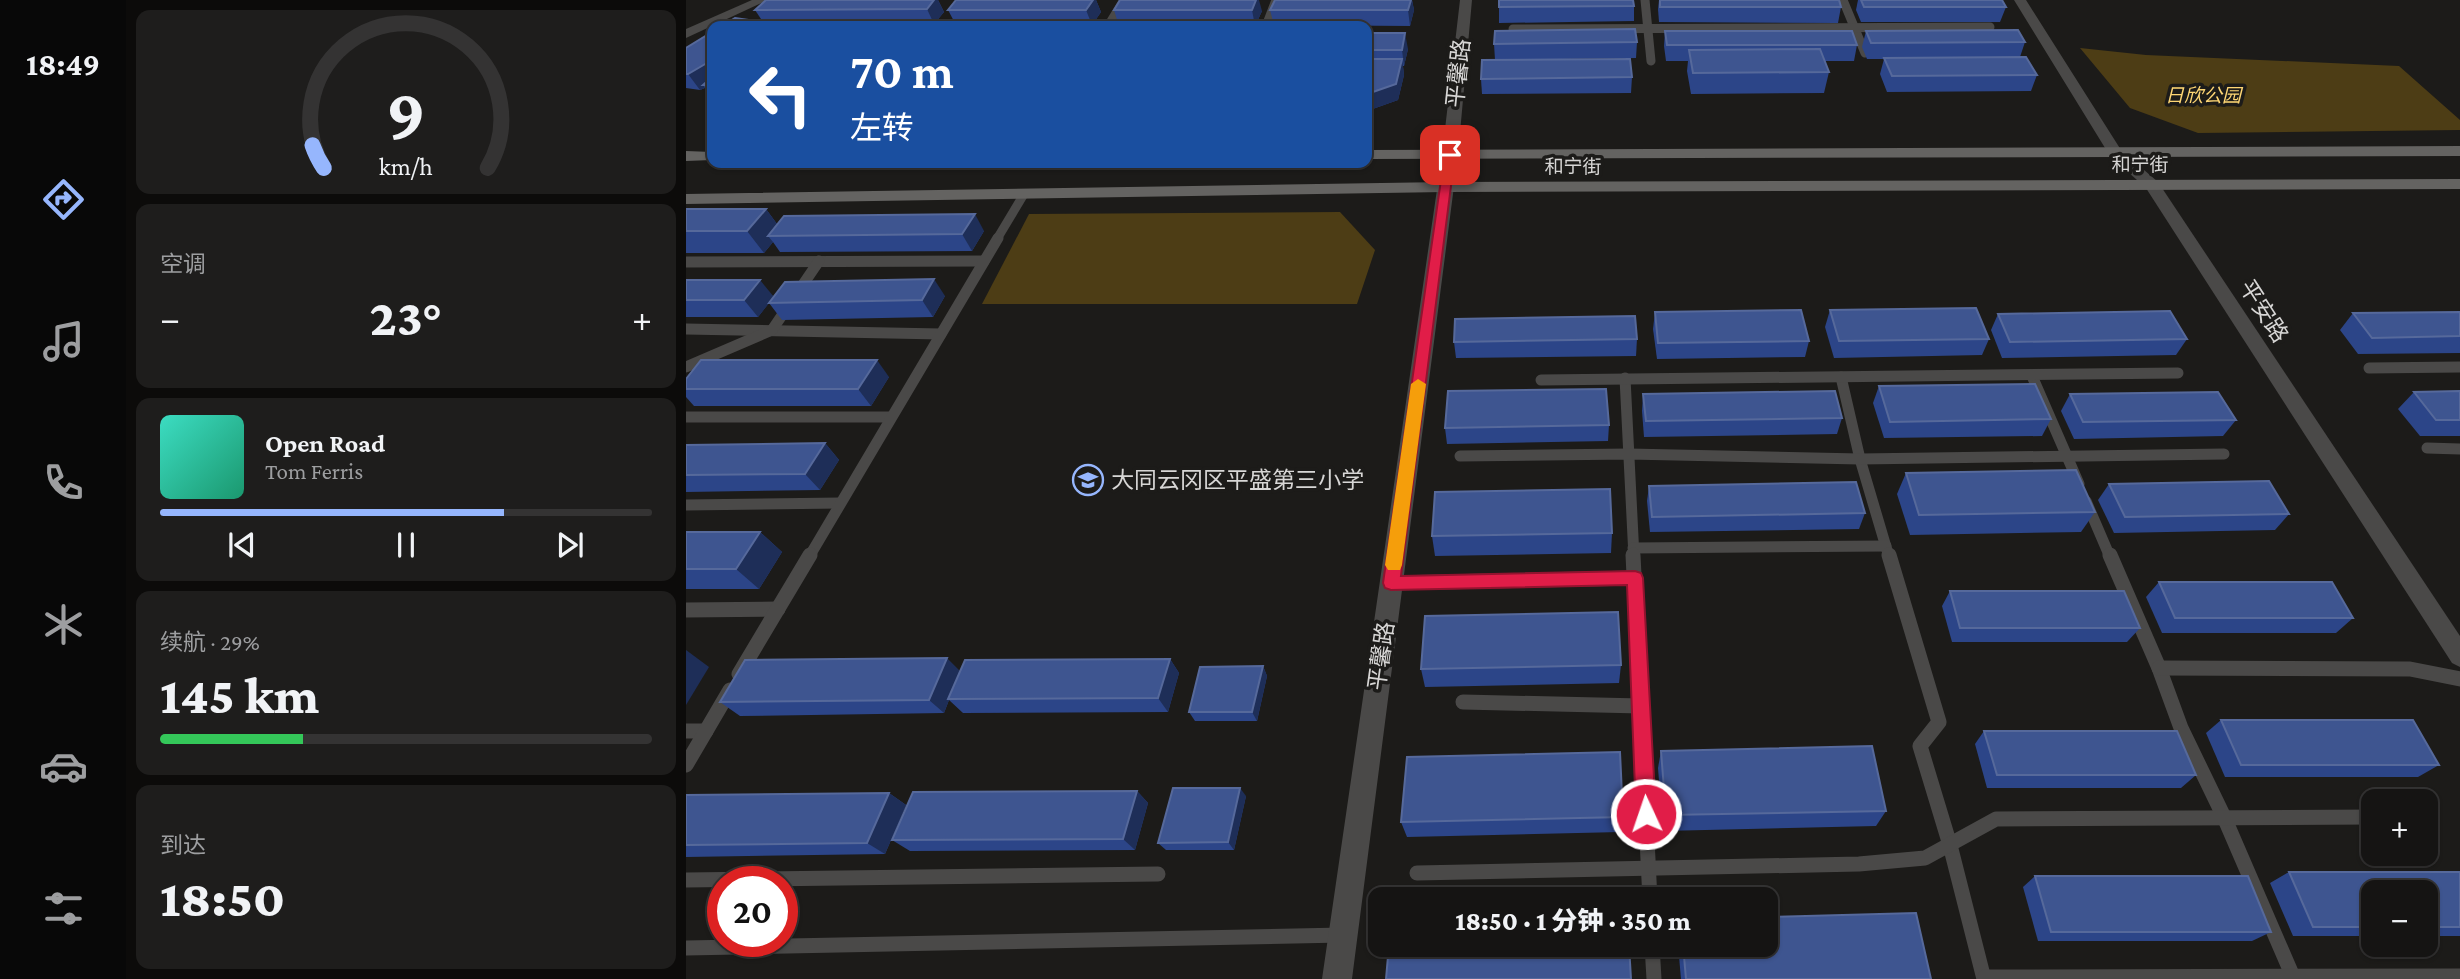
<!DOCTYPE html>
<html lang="zh">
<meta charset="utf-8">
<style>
:root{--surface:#151413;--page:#1e1d1c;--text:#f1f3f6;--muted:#9d9ea0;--line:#343333;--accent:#96b6fd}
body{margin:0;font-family:"Crimson Pro","Noto Sans SC",serif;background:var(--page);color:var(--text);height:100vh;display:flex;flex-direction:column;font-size:26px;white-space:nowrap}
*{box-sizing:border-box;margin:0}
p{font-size:23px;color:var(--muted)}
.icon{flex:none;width:38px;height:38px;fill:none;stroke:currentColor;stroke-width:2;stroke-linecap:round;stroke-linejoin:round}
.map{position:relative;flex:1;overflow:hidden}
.details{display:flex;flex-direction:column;gap:10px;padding:10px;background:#0c0b0a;width:560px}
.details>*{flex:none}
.top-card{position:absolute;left:21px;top:21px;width:665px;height:147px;border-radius:14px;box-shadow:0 2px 5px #0004,0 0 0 2px var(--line);background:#1a4fa0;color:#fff;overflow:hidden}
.buttons{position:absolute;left:1675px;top:789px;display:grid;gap:14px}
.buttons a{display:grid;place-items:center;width:77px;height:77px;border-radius:14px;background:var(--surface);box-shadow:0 2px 5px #0004,0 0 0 2px var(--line);font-size:35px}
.speed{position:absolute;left:21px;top:866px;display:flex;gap:14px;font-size:35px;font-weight:700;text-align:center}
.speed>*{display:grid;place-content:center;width:91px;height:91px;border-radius:50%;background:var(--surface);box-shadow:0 2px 5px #0004,0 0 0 2px var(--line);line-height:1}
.speed .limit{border:10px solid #d22;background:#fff;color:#111}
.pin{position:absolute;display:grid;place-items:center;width:60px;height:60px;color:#fff;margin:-30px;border-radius:14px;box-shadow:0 4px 10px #0006}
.me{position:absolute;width:77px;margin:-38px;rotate:357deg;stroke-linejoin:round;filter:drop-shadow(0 0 5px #0008)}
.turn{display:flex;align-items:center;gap:24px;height:147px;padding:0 28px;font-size:32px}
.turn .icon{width:91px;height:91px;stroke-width:2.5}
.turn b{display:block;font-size:49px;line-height:60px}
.big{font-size:52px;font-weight:800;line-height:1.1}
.details .card{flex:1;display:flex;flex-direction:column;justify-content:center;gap:10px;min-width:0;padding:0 24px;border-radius:14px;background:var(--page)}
.details .dial{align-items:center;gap:0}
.dial svg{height:182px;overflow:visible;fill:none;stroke:var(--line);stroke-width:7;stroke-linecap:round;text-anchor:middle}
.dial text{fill:var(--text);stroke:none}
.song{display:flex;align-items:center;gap:21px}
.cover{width:84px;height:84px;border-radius:10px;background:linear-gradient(135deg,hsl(170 70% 55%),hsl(160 70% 35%))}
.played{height:7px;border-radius:4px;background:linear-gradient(90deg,var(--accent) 70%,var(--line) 70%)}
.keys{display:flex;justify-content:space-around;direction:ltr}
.heat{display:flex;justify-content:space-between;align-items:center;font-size:38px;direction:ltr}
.charge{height:10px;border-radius:5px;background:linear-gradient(90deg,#34c759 29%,var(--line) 0)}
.trip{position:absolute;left:682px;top:887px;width:410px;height:70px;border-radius:14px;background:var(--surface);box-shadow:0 2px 5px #0004,0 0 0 2px var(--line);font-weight:800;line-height:70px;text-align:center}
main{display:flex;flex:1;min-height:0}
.tabs{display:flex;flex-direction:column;width:126px;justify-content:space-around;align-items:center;background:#080808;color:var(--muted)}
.tabs .icon{width:49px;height:49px}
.tabs .on{color:var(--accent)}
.tabs b{font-size:32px;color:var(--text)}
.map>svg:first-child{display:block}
.green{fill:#4d3d15}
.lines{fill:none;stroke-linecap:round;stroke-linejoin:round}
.service-far2{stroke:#4a4948;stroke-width:9}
.service-far1{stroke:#4a4948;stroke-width:11}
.service{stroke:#4a4948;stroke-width:15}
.minor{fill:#4a4948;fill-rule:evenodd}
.tertiary{fill:#4a4948;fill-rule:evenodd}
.secondary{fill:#646361;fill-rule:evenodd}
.wall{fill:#2c4588}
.shaded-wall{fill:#1e2e58}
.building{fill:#3e5590;stroke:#56699b;stroke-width:2}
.route{fill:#e11d48;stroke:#92132f;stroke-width:2}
.slow{fill:#f59e0b}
.labels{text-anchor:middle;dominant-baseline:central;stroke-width:7;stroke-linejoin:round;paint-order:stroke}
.far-park-label{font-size:19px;font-style:italic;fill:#fed674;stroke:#1c1b19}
.far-street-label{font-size:19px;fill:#d7d6d5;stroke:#1c1b19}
.street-label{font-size:23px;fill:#d7d6d5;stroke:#1c1b19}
.poi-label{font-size:23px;fill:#d7d6d5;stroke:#1c1b19;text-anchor:start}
</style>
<main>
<nav class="tabs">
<b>18:49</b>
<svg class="icon on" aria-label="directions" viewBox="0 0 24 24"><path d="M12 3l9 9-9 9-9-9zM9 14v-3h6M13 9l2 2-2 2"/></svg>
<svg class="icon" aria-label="music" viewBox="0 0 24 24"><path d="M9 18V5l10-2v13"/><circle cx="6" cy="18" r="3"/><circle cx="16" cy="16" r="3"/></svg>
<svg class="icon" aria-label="phone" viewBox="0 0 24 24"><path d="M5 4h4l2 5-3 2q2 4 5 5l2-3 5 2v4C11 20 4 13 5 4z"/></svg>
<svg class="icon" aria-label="climate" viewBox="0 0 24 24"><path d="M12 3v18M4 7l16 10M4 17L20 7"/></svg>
<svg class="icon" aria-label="car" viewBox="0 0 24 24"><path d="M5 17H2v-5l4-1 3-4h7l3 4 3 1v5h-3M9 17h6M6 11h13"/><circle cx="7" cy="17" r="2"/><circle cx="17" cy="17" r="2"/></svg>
<svg class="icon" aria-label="filters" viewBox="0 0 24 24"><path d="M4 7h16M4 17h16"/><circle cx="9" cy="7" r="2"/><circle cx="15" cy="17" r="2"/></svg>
</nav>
<section class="details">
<div class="card dial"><svg viewBox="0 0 100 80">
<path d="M14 69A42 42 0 1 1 86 69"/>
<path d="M14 69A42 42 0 0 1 9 59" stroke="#96b6fd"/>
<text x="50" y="56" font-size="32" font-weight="700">9</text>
<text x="50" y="72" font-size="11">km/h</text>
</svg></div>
<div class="card"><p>空调</p>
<div class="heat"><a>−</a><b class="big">23°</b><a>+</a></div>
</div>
<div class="card">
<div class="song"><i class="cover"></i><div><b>Open Road</b><p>Tom Ferris</p></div></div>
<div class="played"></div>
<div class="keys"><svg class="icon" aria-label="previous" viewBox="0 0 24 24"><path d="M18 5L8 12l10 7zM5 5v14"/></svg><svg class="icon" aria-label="pause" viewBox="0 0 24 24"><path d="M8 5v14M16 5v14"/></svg><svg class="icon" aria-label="next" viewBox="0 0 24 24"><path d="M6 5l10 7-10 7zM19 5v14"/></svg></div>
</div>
<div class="card"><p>续航 · 29%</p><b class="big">145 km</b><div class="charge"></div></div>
<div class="card"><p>到达</p><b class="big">18:50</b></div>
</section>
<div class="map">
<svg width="1774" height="979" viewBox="0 0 1774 979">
<rect width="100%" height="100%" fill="#1c1b19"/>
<g class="green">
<path d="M1394 48 1460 55 1713 66 1774 120V130L1512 133 1444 108Z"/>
<path d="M654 212 689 250 671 304H296L343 214Z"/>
</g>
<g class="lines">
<g class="service-far2">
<path d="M959 0 965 61"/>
<path d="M1157 0 1179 53"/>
<path d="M422 26 438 0"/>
<path d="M580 26 590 0"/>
<path d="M827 29 1304 27"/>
<path d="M311 239 338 194"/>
</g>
<g class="service-far1">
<path d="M0 262 298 261"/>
<path d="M0 329 255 334"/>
<path d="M0 367 86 330 133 261"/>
<path d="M1683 368 1774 367"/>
<path d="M1346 376 1393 484"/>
<path d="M1155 377 1174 459 1203 557"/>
<path d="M939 378 948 557"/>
<path d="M855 380 1492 373"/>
<path d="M0 417H205"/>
<path d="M1741 448 1774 449"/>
<path d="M774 456 943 454 1174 459 1538 454"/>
<path d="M1400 501 1424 557"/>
<path d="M0 505 154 503"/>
<path d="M947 548 1200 546"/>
<path d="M123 557 312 238"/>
</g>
<g class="service">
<path d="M947 555 964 900"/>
<path d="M1203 555 1253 722 1234 746 1264 845 1298 979"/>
<path d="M1424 555 1473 668 1495 728 1538 817 1608 979"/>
<path d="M705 583 949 578"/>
<path d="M0 610 92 609"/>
<path d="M1473 668 1724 669 1774 679"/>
<path d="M53 674 124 555"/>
<path d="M777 702 955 706"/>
<path d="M0 731H20"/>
<path d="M0 765 44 690"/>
<path d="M731 873 1173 864 1239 858 1310 819 1687 817"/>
<path d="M0 880 472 874"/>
<path d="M966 945 968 979"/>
<path d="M0 948 657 935"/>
<path d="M1299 977 1774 976"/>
</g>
<g class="minor">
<path d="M66 0H82L0 38V29Z"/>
<path d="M774 0H786L772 155 666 979H636L756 155Z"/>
<path d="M1466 180 1474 185 1774 636V667L1766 663 1458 185Z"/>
</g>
<path class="tertiary" d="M1328 0H1340L1435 150 1472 182 1474 185 1472 188H1460L1424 156Z"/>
<g class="secondary">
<path d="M1774 146V156L681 159V150Z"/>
<path d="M0 151 26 152V160L0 161Z"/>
<path d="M1774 179V189L759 192 0 204V194L759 182Z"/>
</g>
</g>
<g class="wall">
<path d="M252 0 258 12 248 24 86 26 77 22 69 10Z"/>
<path d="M410 0 415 12 406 25H270L262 10Z"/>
<path d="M589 0H726L728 10 724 26 588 25 584 10Z"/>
<path d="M973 0H1153L1155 7 1152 23 973 22 972 9Z"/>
<path d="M1172 0H1316L1320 7 1314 22H1175L1170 10Z"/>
<path d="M948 6V21L813 23V7Z"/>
<path d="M428 10 576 11 569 26H433Z"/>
<path d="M979 31 1171 45 1168 61H1139L1143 72 1138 93 1005 94 1001 71 1002 61H980L978 46Z"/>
<path d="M1180 31 1339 42 1334 57 1351 75 1345 91 1201 92 1194 74 1198 59H1181L1176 47Z"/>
<path d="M26 32V98L19 88 14 90 0 88V48Z"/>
<path d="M681 33 722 49 718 66H717L718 75 712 100 681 111Z"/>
<path d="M951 42 950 58 809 60 808 44Z"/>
<path d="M946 77 945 93 796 94 795 79Z"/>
<path d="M0 209H80L91 224 298 231 286 251 94 252 87 242 78 253H0Z"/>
<path d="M0 280 88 296H259L247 317 96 320 83 303 86 299 72 317H0Z"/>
<path d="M1144 310 1303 339 1296 355 1148 358 1139 327Z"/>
<path d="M969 312 1123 341 1119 357 971 359 967 329Z"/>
<path d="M1774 312V353L1672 354 1654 330 1667 313Z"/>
<path d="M1312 314 1501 339 1490 355 1316 358 1305 330Z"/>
<path d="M951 339 950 356 770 358 768 342Z"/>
<path d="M203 377 185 406H8L0 397V379Z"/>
<path d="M1193 386 1365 419 1356 436 1198 438 1187 403Z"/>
<path d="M1774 391V436H1734L1712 409 1728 392Z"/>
<path d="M957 394 1156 418 1151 434 958 437 956 411Z"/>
<path d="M1384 394 1550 420 1537 436 1388 439 1375 411Z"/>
<path d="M923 425 922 441 761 444 759 428Z"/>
<path d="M139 443 153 460 134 490 0 492V445Z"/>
<path d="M1220 473 1409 512 1395 532 1224 535 1211 494Z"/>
<path d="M1423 484 1603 514 1589 530 1428 533 1412 500Z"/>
<path d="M963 486 1179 513 1173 529 964 532 961 501Z"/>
<path d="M0 532H74L96 552 73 589H0Z"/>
<path d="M926 533 925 553 749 556 746 536Z"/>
<path d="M1473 582 1667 618 1650 633H1476L1460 597Z"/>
<path d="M1264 591 1454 628 1441 642H1266L1256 606Z"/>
<path d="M484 659 493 673 482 712 277 713 263 700 258 713 54 716 34 702 274 671Z"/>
<path d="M935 665 933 683 739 687 735 669Z"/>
<path d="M577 666 581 676 571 721H509L503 712Z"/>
<path d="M1535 720 1753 765 1732 777H1539L1520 733Z"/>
<path d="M1298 731 1510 775 1495 788H1301L1289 744Z"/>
<path d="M975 751 1200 811 1190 826 977 831 972 768Z"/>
<path d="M451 791 462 803 449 850 224 851 206 840Z"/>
<path d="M203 793 220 805 199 854 0 857V795Z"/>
<path d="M560 796 548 850H480L472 843Z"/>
<path d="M937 817 935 832 721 837 715 822Z"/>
<path d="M1603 872H1774V936H1740V892H1687V936H1607L1584 883Z"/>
<path d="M1349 876 1585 932 1566 941H1352L1337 887Z"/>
<path d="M992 945H1080L1245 979H995Z"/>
</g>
<g class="shaded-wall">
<path d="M248 0H252L258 12 248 24 241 9Z"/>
<path d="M407 0H410L415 12 406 25 400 10Z"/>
<path d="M570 0H573L576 11 569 26 566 10Z"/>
<path d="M725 0H726L728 10 724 26 722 10Z"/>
<path d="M719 33 722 49 718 66 716 50Z"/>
<path d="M716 59 718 75 712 100 681 111V94Z"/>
<path d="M26 60V83L17 85 19 88 14 90 2 74Z"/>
<path d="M80 209 96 231 82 236 87 242 78 253 61 231Z"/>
<path d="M289 214 298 231 286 251 276 234Z"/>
<path d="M248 279 259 296 247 317 236 300Z"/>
<path d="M74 280 88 297 72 317 58 300Z"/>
<path d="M191 360 203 377 185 406 172 389Z"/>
<path d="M139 443 153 460 134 490 119 474Z"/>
<path d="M74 532 96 552 73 589 50 569Z"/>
<path d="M0 650 23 667 0 705Z"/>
<path d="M261 658 275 672 262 699 263 700 258 713 243 700Z"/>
<path d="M484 659 493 673 482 712 472 698Z"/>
<path d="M577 666 581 676 571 721 566 712Z"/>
<path d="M554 788 560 796 548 850 542 842Z"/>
<path d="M451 791 462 803 449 850 437 839Z"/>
<path d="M203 793 220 805 199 854 181 843Z"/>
</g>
<g class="building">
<path d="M80 0H248L241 9 69 10Z"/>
<path d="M270 0H407L400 10H262Z"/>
<path d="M434 0H570L566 10H428Z"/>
<path d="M589 0H725L722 10H584Z"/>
<path d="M813 0H947L948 6 813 7Z"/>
<path d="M974 0H1153L1155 7H974Z"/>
<path d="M1175 0H1316L1320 7H1178Z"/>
<path d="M49 18 84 23 79 26H36Z"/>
<path d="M949 29 951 42 808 44 809 31Z"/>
<path d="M1332 30 1339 42 1185 43 1180 31Z"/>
<path d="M979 31H1166L1171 45H981Z"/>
<path d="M26 32V60L2 74H0V48Z"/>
<path d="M681 33H719L716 50H681Z"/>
<path d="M1134 49 1143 72 1007 73 1003 50Z"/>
<path d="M1340 57 1351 75 1206 76 1198 58Z"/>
<path d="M681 59H716L710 84 681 94Z"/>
<path d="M944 59 946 77 795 79 796 60Z"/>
<path d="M26 77V85H17Z"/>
<path d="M0 209H80L61 231H0Z"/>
<path d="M289 214 276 234 82 236 98 216Z"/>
<path d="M248 279 236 300 83 303 99 282Z"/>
<path d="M0 280H74L58 300H0Z"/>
<path d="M1290 308 1303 339 1153 341 1144 310Z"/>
<path d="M1115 310 1123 341 972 343 969 312Z"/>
<path d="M1484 311 1501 339 1324 342 1312 314Z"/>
<path d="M1774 312V336L1686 338 1667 313Z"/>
<path d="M949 316 951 339 768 342 769 319Z"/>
<path d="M15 360H191L172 389H0V379Z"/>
<path d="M1349 384 1365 419 1204 422 1193 386Z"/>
<path d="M920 389 923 425 759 428 762 391Z"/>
<path d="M1149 391 1156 418 960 421 957 394Z"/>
<path d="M1774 391V420H1750L1728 392Z"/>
<path d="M1532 392 1550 420 1397 422 1384 394Z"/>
<path d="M139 443 119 474 0 475V445Z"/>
<path d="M1390 470 1409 512 1233 515 1220 473Z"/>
<path d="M1583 481 1603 514 1439 517 1423 484Z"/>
<path d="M1170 482 1179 513 966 517 963 486Z"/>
<path d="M924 489 926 533 746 536 749 492Z"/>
<path d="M0 532H74L50 569H0Z"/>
<path d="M1473 582H1646L1667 618H1489Z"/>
<path d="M1264 591H1438L1454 628H1274Z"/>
<path d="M932 612 935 665 735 669 739 616Z"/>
<path d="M261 658 243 700 34 702 59 660Z"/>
<path d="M484 659 472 698 262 699 279 660Z"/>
<path d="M577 666 566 712H503L514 667Z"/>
<path d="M1535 720H1727L1753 765H1555Z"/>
<path d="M1298 731H1491L1510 775H1311Z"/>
<path d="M1186 746 1200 811 980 815 975 751Z"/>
<path d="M934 752 937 817 715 822 721 757Z"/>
<path d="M487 788H554L542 842 472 843Z"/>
<path d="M451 791 437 839 206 840 227 792Z"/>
<path d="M203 793 181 843 0 845V795Z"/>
<path d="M1603 872H1774V927H1740V892H1687V927H1627Z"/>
<path d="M1349 876H1562L1585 932H1365Z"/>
<path d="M1230 913 1245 979H1000L997 945H1080V917Z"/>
<path d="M703 945H943L945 979H700Z"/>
</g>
<path class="route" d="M759 152 769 155 715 576 949 571 955 573 957 578 970 814 967 821 960 824 953 821 950 814 941 585 705 590 699 588 697 583Z"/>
<path class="slow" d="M732 379 740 384 716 565 714 570H702L699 565 725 384Z"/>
<defs>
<g id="school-ring" transform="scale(1.575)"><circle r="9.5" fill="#1c1b19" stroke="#96b6fd" stroke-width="1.5"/><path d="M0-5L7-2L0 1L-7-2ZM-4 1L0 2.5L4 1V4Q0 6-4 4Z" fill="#96b6fd"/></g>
</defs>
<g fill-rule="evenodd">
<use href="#school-ring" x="402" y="480"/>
</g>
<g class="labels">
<g class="far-park-label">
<text x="1517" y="95">日欣公园</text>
</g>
<g class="far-street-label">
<text x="1454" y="164">和宁街</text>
<text x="887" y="166">和宁街</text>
</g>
<g class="street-label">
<text transform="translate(772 73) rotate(-84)">平馨路</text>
<text transform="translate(1578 311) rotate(57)">平安路</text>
<text transform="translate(695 656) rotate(-82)">平馨路</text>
</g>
<g class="poi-label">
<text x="425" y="480">大同云冈区平盛第三小学</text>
</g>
</g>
</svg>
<div class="buttons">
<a>+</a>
<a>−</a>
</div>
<div class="speed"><div class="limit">20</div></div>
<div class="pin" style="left:764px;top:155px;background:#d93025"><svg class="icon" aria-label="arrive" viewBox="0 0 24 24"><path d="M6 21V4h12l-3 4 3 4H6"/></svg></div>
<svg class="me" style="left:960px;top:814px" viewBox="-20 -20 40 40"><circle r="17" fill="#e11d48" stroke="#fff" stroke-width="3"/><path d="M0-11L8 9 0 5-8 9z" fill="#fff"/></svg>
<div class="trip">18:50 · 1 分钟 · 350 m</div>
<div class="top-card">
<div class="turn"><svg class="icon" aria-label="left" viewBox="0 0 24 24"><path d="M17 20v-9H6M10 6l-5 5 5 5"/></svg><div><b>70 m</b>左转</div></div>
</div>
</div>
</main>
